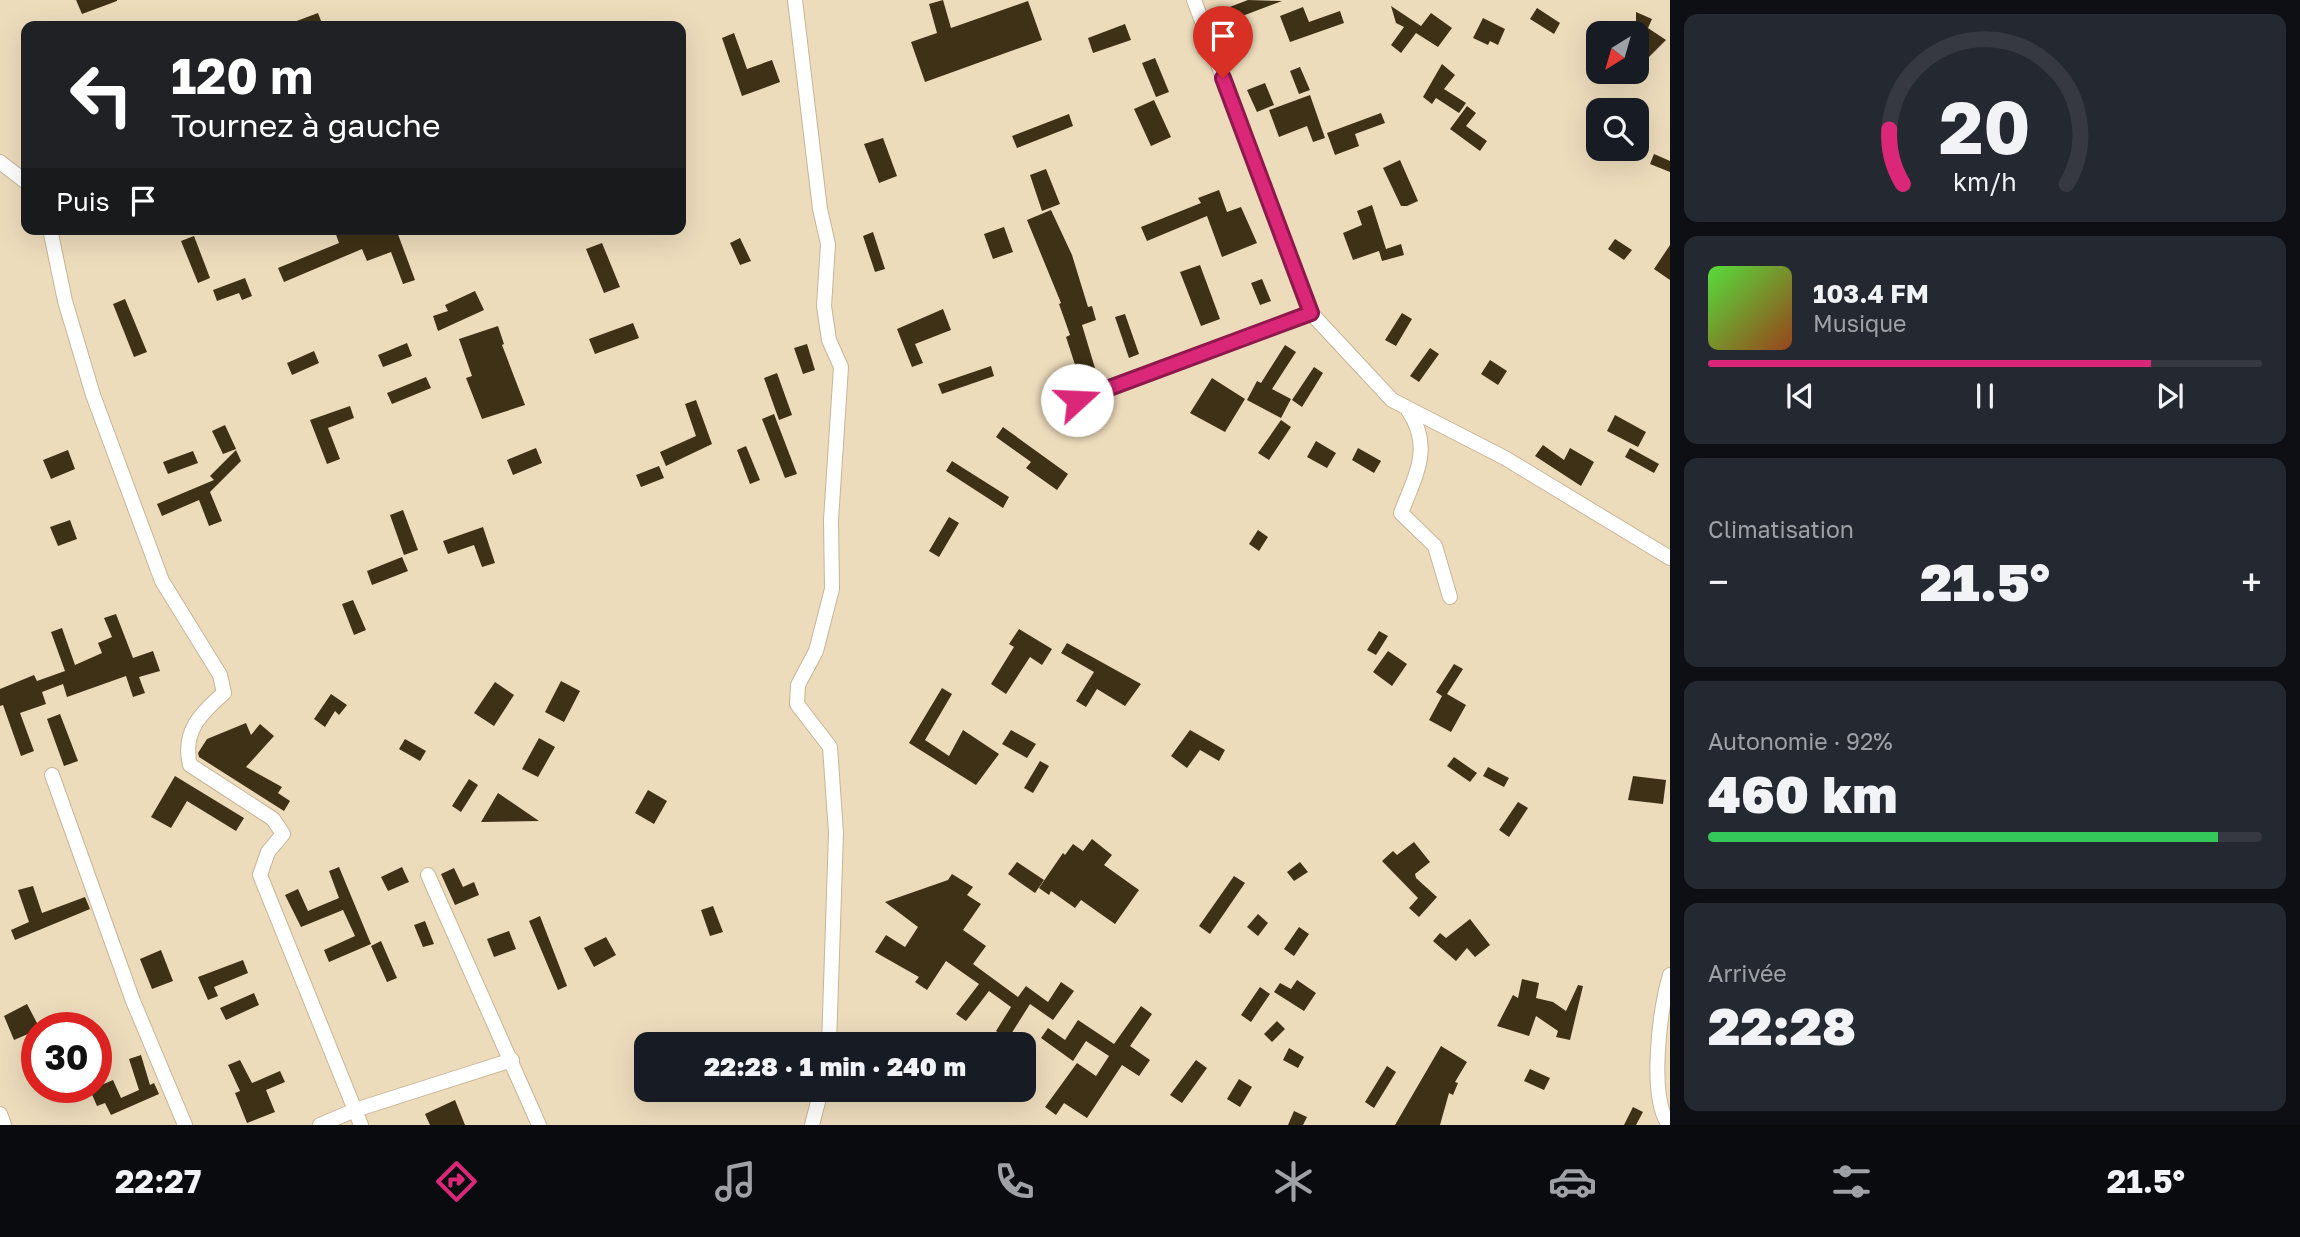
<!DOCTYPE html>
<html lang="fr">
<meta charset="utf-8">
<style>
:root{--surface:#171b24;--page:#242831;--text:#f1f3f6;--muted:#9ea1a6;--line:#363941;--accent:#db2777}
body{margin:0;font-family:"Golos Text",sans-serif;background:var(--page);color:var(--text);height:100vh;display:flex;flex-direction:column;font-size:26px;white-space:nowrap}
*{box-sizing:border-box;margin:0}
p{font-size:23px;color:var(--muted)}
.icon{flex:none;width:38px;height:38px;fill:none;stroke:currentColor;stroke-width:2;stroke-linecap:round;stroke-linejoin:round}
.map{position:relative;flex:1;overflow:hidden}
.details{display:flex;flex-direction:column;gap:14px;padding:14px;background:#0d0f14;width:630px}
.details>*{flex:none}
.guide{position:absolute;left:21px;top:21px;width:665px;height:214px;border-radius:14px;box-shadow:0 7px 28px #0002;background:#202124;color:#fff;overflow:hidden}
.needle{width:46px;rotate:217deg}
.controls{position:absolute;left:1586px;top:21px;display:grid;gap:14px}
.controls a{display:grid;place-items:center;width:63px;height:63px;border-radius:14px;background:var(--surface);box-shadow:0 7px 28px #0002;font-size:35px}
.speed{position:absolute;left:21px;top:1012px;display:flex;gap:14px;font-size:35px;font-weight:700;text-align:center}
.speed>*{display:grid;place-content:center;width:91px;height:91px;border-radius:50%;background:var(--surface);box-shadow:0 7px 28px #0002;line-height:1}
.speed .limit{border:10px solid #d22;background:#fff;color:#111}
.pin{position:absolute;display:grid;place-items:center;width:60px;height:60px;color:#fff;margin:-72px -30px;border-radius:50% 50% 50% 0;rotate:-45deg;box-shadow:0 0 7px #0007}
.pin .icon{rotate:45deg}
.me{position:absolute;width:77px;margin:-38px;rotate:70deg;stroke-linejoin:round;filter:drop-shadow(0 0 5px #0008)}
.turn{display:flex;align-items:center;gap:24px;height:147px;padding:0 35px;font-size:32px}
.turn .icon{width:91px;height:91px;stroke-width:2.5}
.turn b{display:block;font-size:49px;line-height:60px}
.then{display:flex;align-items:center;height:66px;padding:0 35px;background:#0003;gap:14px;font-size:26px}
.big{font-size:52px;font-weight:800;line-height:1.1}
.details .tile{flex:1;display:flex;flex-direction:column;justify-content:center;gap:10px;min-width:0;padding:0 24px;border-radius:14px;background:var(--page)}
.details .dial{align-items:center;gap:0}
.dial svg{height:182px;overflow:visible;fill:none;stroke:var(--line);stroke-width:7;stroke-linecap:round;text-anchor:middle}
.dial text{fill:var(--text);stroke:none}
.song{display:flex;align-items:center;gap:21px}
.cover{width:84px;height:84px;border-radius:10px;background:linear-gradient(135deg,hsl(110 70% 55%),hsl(20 70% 35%))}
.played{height:7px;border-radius:4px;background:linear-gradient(90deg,var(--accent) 80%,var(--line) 80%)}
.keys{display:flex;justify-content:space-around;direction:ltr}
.heat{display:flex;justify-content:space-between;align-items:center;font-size:38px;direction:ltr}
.charge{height:10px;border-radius:5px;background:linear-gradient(90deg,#34c759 92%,var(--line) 0)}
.trip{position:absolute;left:634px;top:1032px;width:402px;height:70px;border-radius:14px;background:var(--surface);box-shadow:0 7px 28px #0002;font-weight:800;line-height:70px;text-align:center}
.tabs{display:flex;height:112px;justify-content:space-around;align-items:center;background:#090b0e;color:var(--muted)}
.tabs .icon{width:49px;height:49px}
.tabs .active{color:var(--accent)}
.tabs b{font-size:32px;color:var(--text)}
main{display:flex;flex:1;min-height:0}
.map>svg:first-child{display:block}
.building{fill:#3f3116}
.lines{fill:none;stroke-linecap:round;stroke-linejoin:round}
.minor-casing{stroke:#c6b596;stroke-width:16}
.minor{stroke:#fff;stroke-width:14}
.route-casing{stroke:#8e194d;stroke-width:18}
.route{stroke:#db2777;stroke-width:12}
</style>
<main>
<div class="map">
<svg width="1670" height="1125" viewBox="0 0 1670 1125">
<rect width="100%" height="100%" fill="#eddcbc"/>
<g class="building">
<path d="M76 0H117V1L82 14Z"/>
<path d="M943 0 951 28 1028 1 1042 40 925 82 911 42 937 33 929 4Z"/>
<path d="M1248 0 1282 1 1216 26 1211 14Z"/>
<path d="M1391 6 1421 26 1431 13 1452 28 1438 47 1416 33 1401 53 1391 45 1404 27 1396 23Z"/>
<path d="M1303 7 1309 22 1340 11 1344 23 1290 42 1280 16Z"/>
<path d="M1537 8 1560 23 1554 34 1530 19Z"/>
<path d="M1636 12 1652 19 1648 28 1666 40 1649 57 1636 50Z"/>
<path d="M318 13 323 26H286V25Z"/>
<path d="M1483 18 1505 29 1498 45 1490 41 1488 45 1473 38Z"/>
<path d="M1125 24 1131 40 1093 53 1088 38Z"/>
<path d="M734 33 747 69 772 60 780 82 742 96 722 38Z"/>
<path d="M1155 58 1169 92 1156 97 1142 63Z"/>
<path d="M1442 64 1455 75 1444 89 1466 103 1459 113 1436 98 1432 104 1423 97Z"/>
<path d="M1300 67 1310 90 1299 94 1290 71Z"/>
<path d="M1265 83 1274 105 1257 112 1247 90Z"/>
<path d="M1310 95 1325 138 1313 142 1307 126 1279 137 1269 110Z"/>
<path d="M1154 100 1171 137 1151 146 1134 109Z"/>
<path d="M1467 106 1476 113 1466 126 1487 141 1480 151 1450 129Z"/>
<path d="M1381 113 1385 123 1355 134 1359 146 1335 155 1327 133Z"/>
<path d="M1069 114 1073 126 1017 148 1012 136Z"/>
<path d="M883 138 897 176 879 183 864 144Z"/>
<path d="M1654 154 1670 161V172L1650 164Z"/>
<path d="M1400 160 1418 201 1407 206H1401L1383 168Z"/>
<path d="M1046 169 1060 204 1042 211 1030 175Z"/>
<path d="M1219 190 1227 212 1241 207 1257 243 1222 257 1207 216 1147 241 1141 227 1201 203 1198 198Z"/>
<path d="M1372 205 1386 249 1401 244 1404 255 1382 261 1379 251 1353 260 1343 233 1362 225 1357 211Z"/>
<path d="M1051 210 1072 255 1088 307 1092 306 1096 320 1082 325 1095 368 1078 374 1066 337 1070 335 1059 304 1061 303 1027 220Z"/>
<path d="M1004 227 1013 252 993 259 984 234Z"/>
<path d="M334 229H396L415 280 403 284 391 252 367 261 362 249 284 282 278 268 339 243Z"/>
<path d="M873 232 885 269 875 272 863 236Z"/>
<path d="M194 236 210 278 198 283 181 241Z"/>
<path d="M740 238 751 261 740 265 730 243Z"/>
<path d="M1615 239 1632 250 1624 260 1608 249Z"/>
<path d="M602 243 620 287 604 293 586 249Z"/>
<path d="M1670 245V280L1654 269Z"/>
<path d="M1200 265 1220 319 1201 326 1180 272Z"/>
<path d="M245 278 252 296 242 300 239 293 217 301 213 290Z"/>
<path d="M1262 279 1271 301 1260 305 1251 283Z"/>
<path d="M475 291 484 310 438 331 433 316 448 311 445 305Z"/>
<path d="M125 299 147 352 134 357 113 304Z"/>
<path d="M943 309 951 330 915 344 923 363 912 367 897 329Z"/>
<path d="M1402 313 1412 319 1396 346 1385 340Z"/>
<path d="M1125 314 1139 354 1129 358 1115 317Z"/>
<path d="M633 323 639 338 595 354 589 339Z"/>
<path d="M498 326 504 344 502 345 525 405 482 419 466 378 472 376 459 339Z"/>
<path d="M407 343 412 356 383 367 378 355Z"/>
<path d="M807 344 815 370 803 374 794 348Z"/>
<path d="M1285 345 1296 352 1272 389 1291 399 1281 418 1247 400 1257 381 1261 383Z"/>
<path d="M1430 348 1439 354 1419 382 1410 376Z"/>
<path d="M314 351 319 363 292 375 287 363Z"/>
<path d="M1490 360 1507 371 1498 385 1481 374Z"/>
<path d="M991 366 994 376 942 394 938 384Z"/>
<path d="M1314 367 1323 373 1302 407 1292 400Z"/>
<path d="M777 373 792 415 779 420 764 378Z"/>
<path d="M426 377 431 388 392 404 387 393Z"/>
<path d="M1212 378 1245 399 1225 432 1190 413Z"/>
<path d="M696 400 712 444 666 466 660 452 696 436 685 404Z"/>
<path d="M350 406 354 418 328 428 340 459 327 464 310 420Z"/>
<path d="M774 414 797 474 785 478 762 419Z"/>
<path d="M1615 415 1646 432 1638 447 1607 431Z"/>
<path d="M1281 420 1291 427 1269 460 1258 453Z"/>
<path d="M225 425 236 449 223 454 212 431Z"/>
<path d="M1003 427 1068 474 1057 490 1026 468 1031 462 996 437Z"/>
<path d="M1316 441 1336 453 1327 468 1307 457Z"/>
<path d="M1543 445 1564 460 1570 448 1594 462 1581 486 1535 456Z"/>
<path d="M746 446 760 480 750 484 737 450Z"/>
<path d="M536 448 542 463 513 475 507 460Z"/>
<path d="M1358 448 1381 461 1374 473 1352 460Z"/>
<path d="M1630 448 1659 464 1654 473 1625 457Z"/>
<path d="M68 450 75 469 51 479 43 460Z"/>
<path d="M236 450 241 461 210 492 222 521 209 526 199 500 162 516 157 504 214 480 210 476Z"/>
<path d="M193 451 198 463 168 474 163 462Z"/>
<path d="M952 461 1009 497 1003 508 946 471Z"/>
<path d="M659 466 664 478 641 487 636 475Z"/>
<path d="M403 510 418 550 404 555 390 515Z"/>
<path d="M949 517 959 523 939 557 929 551Z"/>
<path d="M70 520 77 539 58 546 50 527Z"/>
<path d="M483 527 495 563 482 567 474 545 448 554 443 541Z"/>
<path d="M1258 530 1268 537 1259 551 1249 544Z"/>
<path d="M402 557 408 571 372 585 367 571Z"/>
<path d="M353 600 366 630 354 635 342 604Z"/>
<path d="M116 614 133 658 153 651 160 671 139 677 145 693 133 697 126 676 67 697 63 684 42 692 46 704 20 713 34 751 21 756 3 705 0 706V689L34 675 37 681 65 671 51 632 62 628 75 665 102 653 98 643 112 637 104 618Z"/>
<path d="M1019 629 1052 649 1042 665 1030 657 1006 694 991 684 1014 647 1009 644Z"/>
<path d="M1379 631 1388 636 1376 655 1367 650Z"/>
<path d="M1067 643 1141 684 1125 706 1097 689 1086 707 1076 701 1094 672 1061 653Z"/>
<path d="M1388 651 1407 664 1392 686 1373 672Z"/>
<path d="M1454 664 1463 669 1447 694 1466 705 1451 732 1429 720 1442 696 1436 692Z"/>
<path d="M561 681 580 691 564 722 545 712Z"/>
<path d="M495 682 514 695 494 726 474 713Z"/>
<path d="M942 688 952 694 925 740 949 756 963 730 999 754 976 785 909 743Z"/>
<path d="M331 694 347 705 339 715 335 711 325 727 314 719Z"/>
<path d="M60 714 78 761 64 766 47 719Z"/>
<path d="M246 723 251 735 260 724 274 736 246 767 282 787 278 793 290 801 284 811 199 757 198 753 207 739Z"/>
<path d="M1011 730 1036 744 1027 758 1002 744Z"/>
<path d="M1190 730 1225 750 1219 761 1200 750 1187 768 1171 756Z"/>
<path d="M539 738 555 747 538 777 522 769Z"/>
<path d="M405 739 426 751 420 761 399 749Z"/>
<path d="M1454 757 1477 773 1470 782 1447 766Z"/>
<path d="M1040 761 1049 766 1033 793 1024 788Z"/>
<path d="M1488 767 1509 778 1504 787 1483 776Z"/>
<path d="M175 776 244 818 236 831 187 801 171 828 151 817Z"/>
<path d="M1633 776 1666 780 1663 804 1628 800Z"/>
<path d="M469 779 478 785 461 812 452 806Z"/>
<path d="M648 790 667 801 654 824 635 813Z"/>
<path d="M498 793 539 821 481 822Z"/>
<path d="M1518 802 1528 808 1509 837 1499 830Z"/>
<path d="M1092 839 1112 855 1104 865 1139 890 1115 924 1081 900 1075 908 1051 891 1049 895 1039 888 1063 853 1065 855 1073 844 1083 851Z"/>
<path d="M1414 842 1430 862 1415 874 1416 878 1437 897 1419 917 1409 908 1418 898 1382 861 1393 851 1397 855Z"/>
<path d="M1017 862 1044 880 1035 893 1008 874Z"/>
<path d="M1300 862 1308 872 1294 881 1287 872Z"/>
<path d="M339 867 371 944 329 962 324 950 355 936 343 910 301 927 285 895 298 889 308 911 339 898 329 871Z"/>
<path d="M402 867 409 882 388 891 381 877Z"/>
<path d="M454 868 463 887 474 882 479 895 455 905 441 874Z"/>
<path d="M952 874 973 887 967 895 981 904 963 930 986 946 973 964 1018 997 1026 986 1048 1002 1061 982 1074 991 1053 1020 1030 1004 1008 1039 996 1031 1011 1007 989 991 966 1021 956 1014 979 984 946 961 927 990 915 982 919 977 875 952 886 935 905 947 918 927 885 902 948 880Z"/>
<path d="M1234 876 1245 883 1210 934 1199 926Z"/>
<path d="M33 886 42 913 85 897 90 909 15 940 11 930 29 922 18 890Z"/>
<path d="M713 906 723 932 710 936 701 910Z"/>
<path d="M1258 914 1268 923 1258 936 1247 927Z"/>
<path d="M540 916 567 986 558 990 529 921Z"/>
<path d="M1470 919 1490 945 1475 957 1467 948 1456 961 1433 941 1440 933 1446 938Z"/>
<path d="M425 921 434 944 423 947 414 925Z"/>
<path d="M1299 927 1309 934 1294 956 1284 949Z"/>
<path d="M509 931 516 949 494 957 487 939Z"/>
<path d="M606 937 616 955 594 967 584 948Z"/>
<path d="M381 941 397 978 387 982 371 946Z"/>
<path d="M161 950 173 981 152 989 140 959Z"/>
<path d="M243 960 248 973 214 987 218 996 208 1000 198 977Z"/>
<path d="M1522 979 1539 983 1536 998 1553 1002 1566 1011 1578 985 1583 986 1570 1040 1556 1037 1558 1031 1536 1016 1529 1036 1497 1026 1513 995 1518 998Z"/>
<path d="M1297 980 1316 993 1304 1011 1274 992 1280 983 1291 989Z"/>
<path d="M1260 987 1270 994 1251 1022 1241 1015Z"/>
<path d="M254 993 259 1005 226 1020 220 1008Z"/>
<path d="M27 1004 37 1023V1053L28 1034 14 1040 4 1016Z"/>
<path d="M1141 1006 1152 1014 1130 1046 1150 1060 1139 1076 1122 1065 1087 1118 1064 1103 1056 1115 1045 1107 1077 1063 1096 1076 1109 1056 1086 1041 1073 1061 1041 1038 1048 1028 1065 1040 1078 1020 1114 1044Z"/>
<path d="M1277 1021 1285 1029 1272 1042 1264 1034Z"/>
<path d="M1441 1046 1467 1062 1455 1082 1458 1083 1453 1095 1449 1093 1440 1125H1395Z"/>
<path d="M1289 1048 1304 1057 1298 1068 1283 1060Z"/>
<path d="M141 1055 150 1085 154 1083 159 1094 111 1115 105 1103 97 1106 90 1090 113 1080 121 1098 139 1090 129 1059Z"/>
<path d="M240 1060 252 1083 280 1071 285 1082 266 1090 275 1112 247 1123 235 1093 240 1091 228 1065Z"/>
<path d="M1196 1060 1207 1068 1182 1103 1170 1095Z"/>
<path d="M1387 1066 1396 1072 1374 1108 1365 1102Z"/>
<path d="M1530 1069 1550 1078 1544 1090 1524 1081Z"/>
<path d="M1239 1079 1252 1087 1240 1107 1227 1099Z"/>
<path d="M455 1100 465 1125H430L425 1114Z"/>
<path d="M1633 1107 1643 1112 1636 1125H1624Z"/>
<path d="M1294 1111 1307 1117 1303 1125H1288Z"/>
</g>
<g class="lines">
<g class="minor-casing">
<g id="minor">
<path d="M795 0 820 209 828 244 824 306 829 340 841 367 831 520 832 589 816 651 798 685 797 704 830 747 836 833 829 1045"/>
<path d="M1194 0 1311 313 1392 400 1505 458 1670 558"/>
<path d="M0 162 26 182"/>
<path d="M50 229 65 301 93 395 162 581 220 675 224 693C200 714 182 732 190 765L273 819 283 834 268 852 260 875 361 1125"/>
<path d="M1077 400 1311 313"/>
<path d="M1408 410C1433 447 1416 474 1401 513L1435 546 1450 597"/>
<path d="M52 775 133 1001 185 1125"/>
<path d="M428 875 539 1125"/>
<path d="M0 1114 4 1125"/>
<path d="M320 1125 355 1110 512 1060"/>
<path d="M812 1125 821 1090"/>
<path d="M1669 1125C1648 1096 1660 1009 1670 975"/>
</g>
</g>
<use href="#minor" class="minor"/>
</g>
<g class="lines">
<g class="route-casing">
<path id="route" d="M1077 400 1311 313 1223 78"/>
</g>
<use href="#route" class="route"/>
</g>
</svg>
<div class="controls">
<a><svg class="needle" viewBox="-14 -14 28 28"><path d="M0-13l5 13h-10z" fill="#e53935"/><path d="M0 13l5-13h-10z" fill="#9ea1a6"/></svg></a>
<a><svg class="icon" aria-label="search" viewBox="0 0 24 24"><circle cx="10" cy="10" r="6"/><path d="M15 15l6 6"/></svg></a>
</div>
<div class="speed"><div class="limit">30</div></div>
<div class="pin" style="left:1223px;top:78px;background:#d93025"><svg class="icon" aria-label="arrive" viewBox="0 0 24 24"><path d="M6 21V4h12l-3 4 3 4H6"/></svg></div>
<svg class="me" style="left:1077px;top:400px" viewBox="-20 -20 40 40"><circle r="19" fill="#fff"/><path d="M0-13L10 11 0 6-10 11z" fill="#db2777"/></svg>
<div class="trip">22:28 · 1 min · 240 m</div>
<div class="guide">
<div class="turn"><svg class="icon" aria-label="left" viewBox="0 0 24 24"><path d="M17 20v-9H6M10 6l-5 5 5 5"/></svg><div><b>120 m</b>Tournez à gauche</div></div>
<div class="then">Puis<svg class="icon" aria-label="arrive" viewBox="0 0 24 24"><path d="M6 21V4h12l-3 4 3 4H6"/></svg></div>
</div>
</div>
<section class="details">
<div class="tile dial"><svg viewBox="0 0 100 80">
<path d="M14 69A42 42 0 1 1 86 69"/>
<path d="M14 69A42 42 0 0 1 8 45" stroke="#db2777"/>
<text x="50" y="56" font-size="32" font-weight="700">20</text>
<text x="50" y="72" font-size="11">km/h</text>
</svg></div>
<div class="tile">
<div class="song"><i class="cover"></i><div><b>103.4 FM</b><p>Musique</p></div></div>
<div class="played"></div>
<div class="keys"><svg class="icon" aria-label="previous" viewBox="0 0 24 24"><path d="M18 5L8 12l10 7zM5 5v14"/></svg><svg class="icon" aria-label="pause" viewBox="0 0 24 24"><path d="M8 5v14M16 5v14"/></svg><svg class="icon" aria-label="next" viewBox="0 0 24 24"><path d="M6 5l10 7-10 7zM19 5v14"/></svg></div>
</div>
<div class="tile"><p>Climatisation</p>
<div class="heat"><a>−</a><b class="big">21.5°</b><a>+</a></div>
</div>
<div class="tile"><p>Autonomie · 92%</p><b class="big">460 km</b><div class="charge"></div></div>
<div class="tile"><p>Arrivée</p><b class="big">22:28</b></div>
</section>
</main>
<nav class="tabs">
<b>22:27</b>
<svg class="icon active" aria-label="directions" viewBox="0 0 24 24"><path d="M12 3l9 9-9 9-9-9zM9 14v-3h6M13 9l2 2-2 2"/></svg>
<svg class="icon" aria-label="music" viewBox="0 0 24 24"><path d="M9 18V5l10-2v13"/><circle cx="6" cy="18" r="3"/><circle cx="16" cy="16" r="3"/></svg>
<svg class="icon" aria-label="phone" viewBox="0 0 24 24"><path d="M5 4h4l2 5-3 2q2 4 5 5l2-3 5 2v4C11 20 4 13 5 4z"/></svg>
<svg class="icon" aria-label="climate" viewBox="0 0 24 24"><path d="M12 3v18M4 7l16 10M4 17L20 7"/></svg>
<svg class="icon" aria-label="car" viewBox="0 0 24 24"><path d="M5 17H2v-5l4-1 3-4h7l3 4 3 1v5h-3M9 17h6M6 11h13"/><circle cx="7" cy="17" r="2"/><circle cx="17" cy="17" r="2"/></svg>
<svg class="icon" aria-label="filters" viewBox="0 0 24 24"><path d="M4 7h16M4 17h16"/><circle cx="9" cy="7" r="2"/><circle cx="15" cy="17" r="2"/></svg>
<b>21.5°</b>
</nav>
